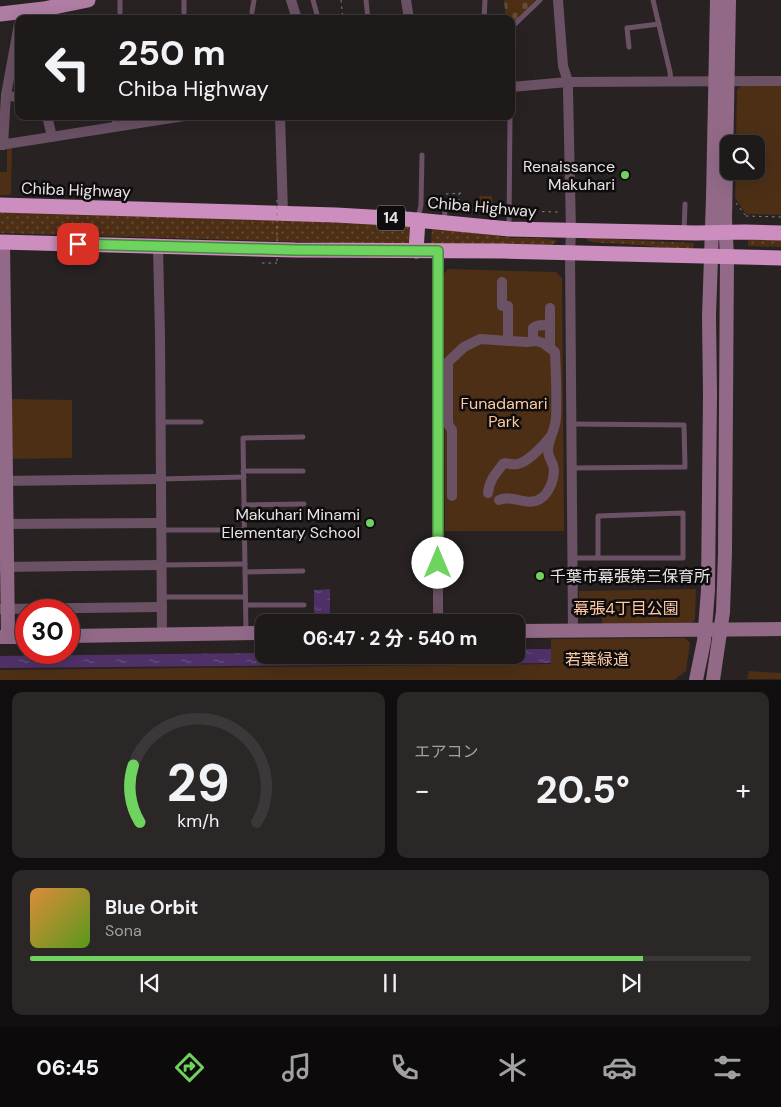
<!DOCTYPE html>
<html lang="ja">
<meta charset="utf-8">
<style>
:root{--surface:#1e1a1a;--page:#2b2727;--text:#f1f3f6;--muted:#a1a1a2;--line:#3c3839;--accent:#6fd360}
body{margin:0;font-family:"DM Sans","Noto Sans JP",sans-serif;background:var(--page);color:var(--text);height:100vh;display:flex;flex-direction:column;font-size:19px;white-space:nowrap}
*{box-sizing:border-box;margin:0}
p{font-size:16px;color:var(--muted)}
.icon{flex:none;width:28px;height:28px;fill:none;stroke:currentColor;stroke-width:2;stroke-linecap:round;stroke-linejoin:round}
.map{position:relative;height:680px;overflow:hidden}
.side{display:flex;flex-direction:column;gap:12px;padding:12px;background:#100e0e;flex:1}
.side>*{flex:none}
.top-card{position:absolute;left:15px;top:15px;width:500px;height:105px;border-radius:10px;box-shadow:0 5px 20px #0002,0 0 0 1px var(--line);background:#1e1a1a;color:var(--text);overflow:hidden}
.controls{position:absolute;left:720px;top:135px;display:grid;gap:10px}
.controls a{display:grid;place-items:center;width:45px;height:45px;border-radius:10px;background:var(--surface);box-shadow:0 5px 20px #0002,0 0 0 1px var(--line);font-size:25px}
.speed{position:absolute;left:15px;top:599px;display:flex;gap:10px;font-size:25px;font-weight:700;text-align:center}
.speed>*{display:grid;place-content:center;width:65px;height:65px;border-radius:50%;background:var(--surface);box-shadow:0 5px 20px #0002,0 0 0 1px var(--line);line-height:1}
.speed .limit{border:8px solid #d22;background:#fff;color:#111}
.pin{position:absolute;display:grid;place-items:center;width:42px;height:42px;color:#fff;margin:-21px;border-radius:10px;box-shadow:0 2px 8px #0006}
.me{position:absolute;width:55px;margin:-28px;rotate:0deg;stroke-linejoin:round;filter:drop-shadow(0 0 4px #0008)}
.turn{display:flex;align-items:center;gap:18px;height:105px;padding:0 20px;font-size:22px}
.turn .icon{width:65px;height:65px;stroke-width:2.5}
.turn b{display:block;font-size:35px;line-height:42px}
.big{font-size:38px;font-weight:700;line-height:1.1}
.side .widget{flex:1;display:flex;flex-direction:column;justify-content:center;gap:8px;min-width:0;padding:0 18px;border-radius:10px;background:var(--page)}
.side .dial{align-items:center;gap:0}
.dial svg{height:130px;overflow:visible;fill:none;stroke:var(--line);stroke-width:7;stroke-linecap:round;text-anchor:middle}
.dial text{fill:var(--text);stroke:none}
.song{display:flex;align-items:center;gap:15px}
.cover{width:60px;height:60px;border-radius:8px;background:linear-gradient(135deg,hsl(30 70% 55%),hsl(90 70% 35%))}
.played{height:5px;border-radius:2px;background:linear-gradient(90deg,var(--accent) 85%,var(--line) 85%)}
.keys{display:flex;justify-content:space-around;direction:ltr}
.heat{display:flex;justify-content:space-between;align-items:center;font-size:28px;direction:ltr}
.side .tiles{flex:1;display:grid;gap:12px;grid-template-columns:1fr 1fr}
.widget:last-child{grid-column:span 2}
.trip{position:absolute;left:255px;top:614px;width:270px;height:50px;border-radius:10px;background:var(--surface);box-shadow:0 5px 20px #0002,0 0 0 1px var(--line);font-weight:700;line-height:50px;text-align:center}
.tab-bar{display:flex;height:80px;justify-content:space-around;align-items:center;background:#0c0a0a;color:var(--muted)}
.tab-bar .icon{width:35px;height:35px}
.tab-bar .selected{color:var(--accent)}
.tab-bar b{font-size:22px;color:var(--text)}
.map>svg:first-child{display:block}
.grass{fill:url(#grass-dots)}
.cemetery{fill:url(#cemetery-stones)}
.park{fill:#4d2f16}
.water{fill:url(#water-ripples)}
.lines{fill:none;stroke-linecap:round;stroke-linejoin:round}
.path{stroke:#878182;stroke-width:1;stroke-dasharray:2.5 4;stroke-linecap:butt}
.lane{stroke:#6a5164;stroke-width:5}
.street{stroke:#6a5164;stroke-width:10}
.secondary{stroke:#926a88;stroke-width:14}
.primary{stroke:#b07da4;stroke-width:15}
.highway{stroke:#cc8ebe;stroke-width:15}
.path-bridge{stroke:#878182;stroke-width:1;stroke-dasharray:2.5 4;stroke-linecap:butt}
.route-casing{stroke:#48893e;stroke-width:12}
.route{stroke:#6fd360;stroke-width:9}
.poi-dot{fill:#6fd360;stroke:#0f0c0d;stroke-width:2}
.labels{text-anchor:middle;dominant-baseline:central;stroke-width:5;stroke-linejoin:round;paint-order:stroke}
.shield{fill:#0f0c0d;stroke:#a7a2a4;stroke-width:1}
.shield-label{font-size:15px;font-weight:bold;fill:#e8e3e4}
.poi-label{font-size:16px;fill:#e8e3e4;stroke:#0f0c0d;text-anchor:end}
.street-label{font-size:16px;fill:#e8e3e4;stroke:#0f0c0d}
.park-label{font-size:16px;fill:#fdcaa4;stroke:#0f0c0d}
</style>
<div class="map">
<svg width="781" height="680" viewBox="0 0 781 680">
<defs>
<pattern id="grass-dots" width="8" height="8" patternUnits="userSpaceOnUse" patternTransform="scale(1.25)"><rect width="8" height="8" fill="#4d2f16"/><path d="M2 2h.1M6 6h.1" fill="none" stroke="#674d38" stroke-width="1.8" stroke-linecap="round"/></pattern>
<pattern id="cemetery-stones" width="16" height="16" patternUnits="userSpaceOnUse" patternTransform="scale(1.25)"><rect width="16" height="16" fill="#4d2f16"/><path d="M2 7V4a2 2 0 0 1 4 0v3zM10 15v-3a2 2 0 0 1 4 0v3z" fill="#674d38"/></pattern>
<pattern id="water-ripples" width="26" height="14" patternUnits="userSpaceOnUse" patternTransform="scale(1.25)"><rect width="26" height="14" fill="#4f3168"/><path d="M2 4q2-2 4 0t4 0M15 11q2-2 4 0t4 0" fill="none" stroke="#684f7d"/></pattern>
</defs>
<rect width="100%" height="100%" fill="#282223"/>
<g class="grass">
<path d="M0 212 412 224 410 245 0 233Z"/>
<path d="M432 226 512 238H539L555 240 557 241 555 243 551 245 431 246Z"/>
<path d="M781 236V247L748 246V238Z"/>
<path d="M587 237 629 240 692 243 694 244 693 248C671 249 649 246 627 244 614 243 600 244 588 241Z"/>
</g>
<path class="cemetery" d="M504 0H536L514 24H511V19H506Z"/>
<g class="park">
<path d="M742 85H781V215L746 214 735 198 736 171H756V144H736L737 90Z"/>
<path d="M7 148H12L11 195H0V172H7Z"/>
<rect x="479" y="196" width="13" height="12"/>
<path d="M448 269 556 272 562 278 564 531H445L444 274Z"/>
<path d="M10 399 72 400V458L9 459Z"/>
<path d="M696 589 695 620 690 625H602L601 604H579V591Z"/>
<path d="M685 638 690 643 686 671 674 680H0V670L551 664V639Z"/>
<path d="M749 671 781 673V679H747Z"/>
</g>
<g class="water">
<path d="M330 589V620H314V590Z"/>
<path d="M516 649H551V663L0 668V656L264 653V655H516Z"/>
</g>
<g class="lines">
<g class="path">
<path d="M341 0 343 19"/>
<path d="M446 194 461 193"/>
<path d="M736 203 746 216V219"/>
<path d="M459 208V193"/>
<path d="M453 209 502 210"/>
<path d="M516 211 559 212 561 213"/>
<path d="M746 216 781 217"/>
<path d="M262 263H277"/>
</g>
<g class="lane">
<path d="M120 0V19"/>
<path d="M184 0V19"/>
<path d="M313 0 318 18"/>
<path d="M366 0 368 19"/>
<path d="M653 0 670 72 671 81"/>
<path d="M252 12 254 0"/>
<path d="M484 19 485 0"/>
<path d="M511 26H513L540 0"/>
<path d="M629 47 627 28 659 24"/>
<path d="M114 127 115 116"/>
<path d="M418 219 421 205 422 155"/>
<path d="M444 220 446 203"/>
<path d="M509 226 510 116"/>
<path d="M684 232 685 204"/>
<path d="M161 422H201"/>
<path d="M571 424 684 425 685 467 572 468"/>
<path d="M243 471H303"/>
<path d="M161 479 244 477"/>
<path d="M244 505 304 504"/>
<path d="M161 530H244"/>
<path d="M244 537H303"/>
<path d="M573 558H683V513L598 516V558"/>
<path d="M162 565 245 564"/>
<path d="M245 572 303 571"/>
<path d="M162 597H245"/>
<path d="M246 605H304"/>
<path d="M246 633 243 438 303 437"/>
</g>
<g class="street">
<path d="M291 0 297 19"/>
<path d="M406 0 409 19"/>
<path d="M558 0 563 66 568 82V91L571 231 570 253 573 631"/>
<path d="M511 87 568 82 781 81"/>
<path d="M6 95 19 98"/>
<path d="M47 116 52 137"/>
<path d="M280 116 283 213"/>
<path d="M0 145 184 116"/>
<path d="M3 145 6 95 19 24"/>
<path d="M158 247 160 335 162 635"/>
<path d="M438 251V622"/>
<path d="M502 282V306H508V341"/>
<path d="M550 308V348"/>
<path d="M533 341V328C537 324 544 325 550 325"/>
<path d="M0 481 160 479"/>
<path d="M488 493C489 481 495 474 503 464L505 463C509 464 513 465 518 464 529 461 543 446 550 437"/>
<path d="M452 496V430L448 424V362L464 347 480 339 526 342 537 341 543 343 555 352C556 374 557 396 556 417 556 429 548 439 548 451 548 456 551 460 553 465 556 476 550 493 540 499 527 507 513 494 499 500"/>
<path d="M2 524 161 523"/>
<path d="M0 567 161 565"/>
<path d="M0 609 162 607"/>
</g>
<g class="secondary">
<path d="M3 242 8 637"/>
<path d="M516 631 781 629"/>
<path d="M69 636 264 633"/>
<path d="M0 637H26"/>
<path d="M696 680 704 641 708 590 710 394 709 316 713 198 717 0"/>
<path d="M713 680 723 612 725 553 727 257 725 219 729 0"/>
</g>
<path class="primary" d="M0 14 44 9 88 0"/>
<g class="highway">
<path d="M0 205 336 215 406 219 509 229 696 233 745 232 781 233"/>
<path d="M0 242 295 250 503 251 781 258"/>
<path d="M416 251 418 220"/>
</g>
<path class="path-bridge" d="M277 200V263"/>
</g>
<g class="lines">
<g class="route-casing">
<path id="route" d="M78 244 295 250 438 251V563"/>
</g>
<use href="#route" class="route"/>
</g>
<g class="poi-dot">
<circle cx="625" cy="175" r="5"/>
<circle cx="370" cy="523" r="5"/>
<circle cx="540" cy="576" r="5"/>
</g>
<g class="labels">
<rect class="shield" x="377" y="205.5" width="28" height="25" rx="4"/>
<g class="shield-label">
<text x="391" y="218">14</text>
</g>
<g class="poi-label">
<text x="615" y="166">Renaissance<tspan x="615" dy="18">Makuhari</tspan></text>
<text x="360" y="514">Makuhari Minami<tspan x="360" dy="18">Elementary School</tspan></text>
<text x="550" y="576" text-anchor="start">千葉市幕張第三保育所</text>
</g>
<g class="street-label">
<text transform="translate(76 190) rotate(2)">Chiba Highway</text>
<text transform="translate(482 207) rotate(5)">Chiba Highway</text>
</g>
<g class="park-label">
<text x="504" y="403">Funadamari<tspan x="504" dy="18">Park</tspan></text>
<text x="626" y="608">幕張4丁目公園</text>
<text x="597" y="659">若葉緑道</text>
</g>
</g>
</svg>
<div class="controls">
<a><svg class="icon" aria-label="search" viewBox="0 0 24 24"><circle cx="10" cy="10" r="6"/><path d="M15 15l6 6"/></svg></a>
</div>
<div class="speed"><div class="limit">30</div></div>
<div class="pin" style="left:78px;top:244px;background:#d93025"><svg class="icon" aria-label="arrive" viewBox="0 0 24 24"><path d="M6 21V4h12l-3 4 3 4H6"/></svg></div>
<svg class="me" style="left:438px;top:563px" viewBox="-20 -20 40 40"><circle r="19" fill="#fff"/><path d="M0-13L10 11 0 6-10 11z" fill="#6fd360"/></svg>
<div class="trip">06:47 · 2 分 · 540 m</div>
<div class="top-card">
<div class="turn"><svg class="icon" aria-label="left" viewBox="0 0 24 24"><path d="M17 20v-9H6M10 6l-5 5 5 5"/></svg><div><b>250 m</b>Chiba Highway</div></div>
</div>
</div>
<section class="side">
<div class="tiles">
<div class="widget dial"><svg viewBox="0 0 100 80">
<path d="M14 69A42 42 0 1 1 86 69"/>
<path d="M14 69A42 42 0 0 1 10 34" stroke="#6fd360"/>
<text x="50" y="56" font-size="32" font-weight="700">29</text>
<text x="50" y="72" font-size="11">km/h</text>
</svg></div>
<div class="widget"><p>エアコン</p>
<div class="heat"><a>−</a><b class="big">20.5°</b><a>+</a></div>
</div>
<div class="widget">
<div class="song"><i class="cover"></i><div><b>Blue Orbit</b><p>Sona</p></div></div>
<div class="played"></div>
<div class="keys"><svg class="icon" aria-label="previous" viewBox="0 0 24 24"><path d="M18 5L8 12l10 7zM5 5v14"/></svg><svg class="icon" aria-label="pause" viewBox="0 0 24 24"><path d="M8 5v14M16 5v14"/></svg><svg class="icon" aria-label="next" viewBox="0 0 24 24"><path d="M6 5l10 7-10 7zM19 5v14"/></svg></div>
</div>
</div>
</section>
<nav class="tab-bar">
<b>06:45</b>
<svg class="icon selected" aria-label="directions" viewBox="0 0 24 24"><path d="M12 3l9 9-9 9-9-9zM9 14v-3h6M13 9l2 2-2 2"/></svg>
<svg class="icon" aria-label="music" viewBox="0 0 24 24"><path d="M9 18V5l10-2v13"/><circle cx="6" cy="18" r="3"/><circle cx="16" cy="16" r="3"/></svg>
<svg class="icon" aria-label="phone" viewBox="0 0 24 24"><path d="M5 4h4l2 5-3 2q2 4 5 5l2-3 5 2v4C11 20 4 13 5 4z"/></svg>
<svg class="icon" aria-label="climate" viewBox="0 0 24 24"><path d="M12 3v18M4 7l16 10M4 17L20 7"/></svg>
<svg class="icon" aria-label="car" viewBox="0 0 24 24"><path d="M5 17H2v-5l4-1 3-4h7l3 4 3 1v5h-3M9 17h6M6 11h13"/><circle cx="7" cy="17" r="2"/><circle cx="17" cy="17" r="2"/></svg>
<svg class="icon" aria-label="filters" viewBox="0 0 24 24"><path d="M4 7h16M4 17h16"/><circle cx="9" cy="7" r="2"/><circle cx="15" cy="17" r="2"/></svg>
</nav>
